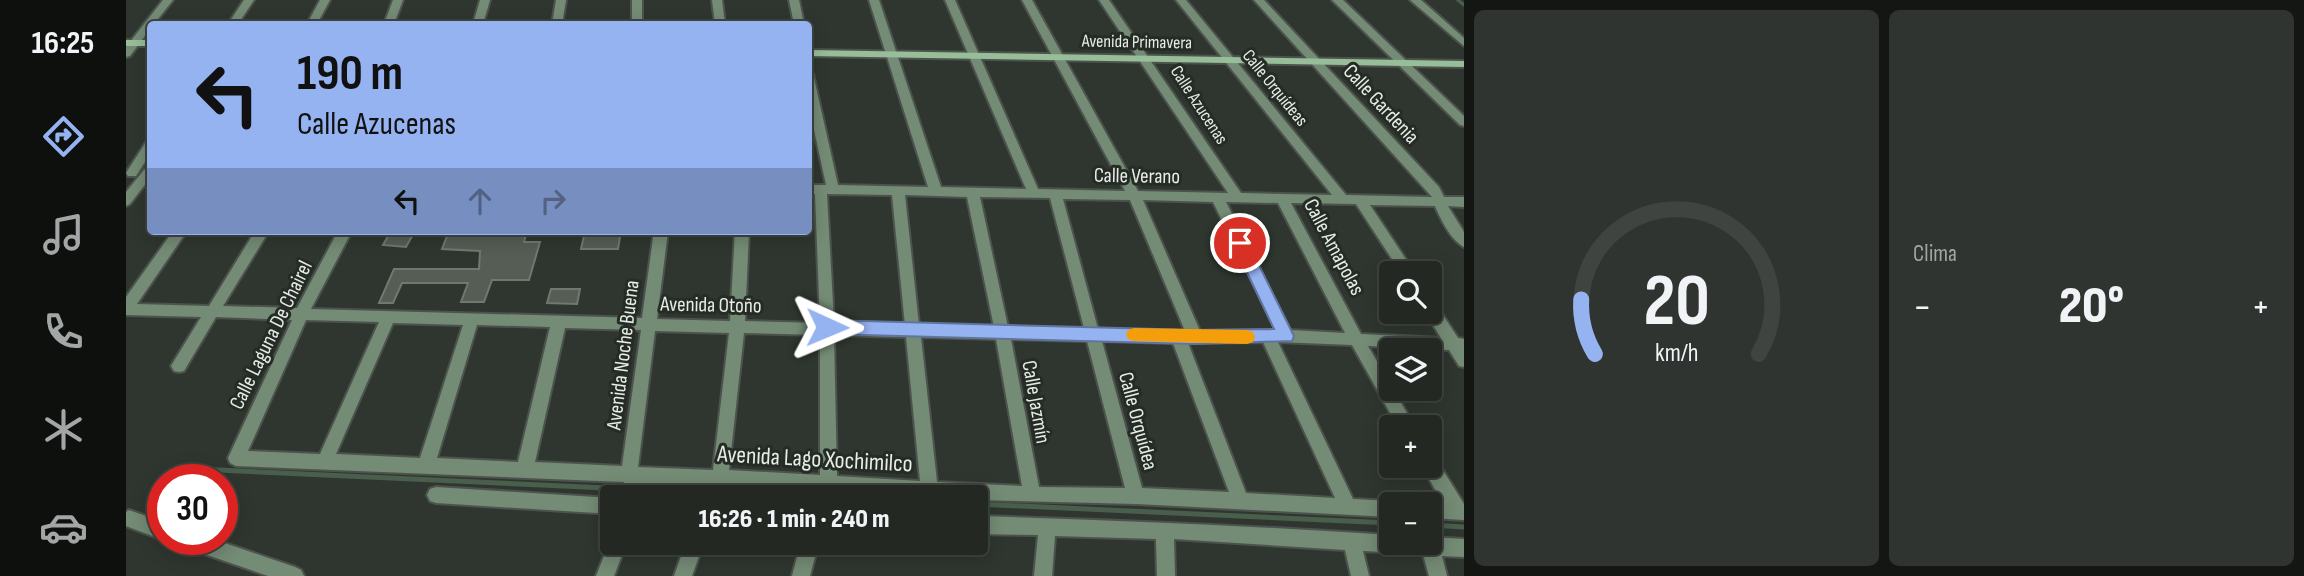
<!DOCTYPE html>
<html lang="es">
<meta charset="utf-8">
<style>
:root{--surface:#232823;--page:#2f3430;--text:#f1f3f6;--muted:#a3a6a6;--line:#404441;--accent:#95b2f1}
body{margin:0;font-family:"Sofia Sans Condensed",sans-serif;background:var(--page);color:var(--text);height:100vh;display:flex;flex-direction:column;font-size:26px;white-space:nowrap}
*{box-sizing:border-box;margin:0}
p{font-size:23px;color:var(--muted)}
.icon{flex:none;width:38px;height:38px;fill:none;stroke:currentColor;stroke-width:2;stroke-linecap:round;stroke-linejoin:round}
.map{position:relative;flex:1;overflow:hidden}
.sheet{display:flex;flex-direction:column;gap:10px;padding:10px;background:#131613;width:840px}
.sheet>*{flex:none}
.guide{position:absolute;left:21px;top:21px;width:665px;height:214px;border-radius:7px;box-shadow:0 4px 18px #0003,0 0 0 2px var(--line);background:#95b2f1;color:#111;overflow:hidden}
.controls{position:absolute;left:1253px;top:261px;display:grid;gap:14px}
.controls a{display:grid;place-items:center;width:63px;height:63px;border-radius:7px;background:var(--surface);box-shadow:0 4px 18px #0003,0 0 0 2px var(--line);font-size:35px}
.speed{position:absolute;left:21px;top:464px;display:flex;gap:14px;font-size:35px;font-weight:700;text-align:center}
.speed>*{display:grid;place-content:center;width:91px;height:91px;border-radius:50%;background:var(--surface);box-shadow:0 4px 18px #0003,0 0 0 2px var(--line);line-height:1}
.speed .limit{border:10px solid #d22;background:#fff;color:#111}
.pin{position:absolute;display:grid;place-items:center;width:60px;height:60px;color:#fff;margin:-30px;border:4px solid #fff;border-radius:50%;box-shadow:0 2px 7px #0007}
.me{position:absolute;width:77px;margin:-38px;rotate:91deg;stroke-linejoin:round;filter:drop-shadow(0 0 5px #0008)}
.turn{display:flex;align-items:center;gap:24px;height:147px;padding:0 35px;font-size:32px}
.turn .icon{width:91px;height:91px;stroke-width:2.5}
.turn b{display:block;font-size:49px;line-height:60px}
.lanes{display:flex;align-items:center;height:66px;padding:0 35px;background:#0003;justify-content:center;gap:35px;direction:ltr}
.lanes .off{opacity:.35}
.big{font-size:52px;font-weight:800;line-height:1.1}
.sheet .card{flex:1;display:flex;flex-direction:column;justify-content:center;gap:10px;min-width:0;padding:0 24px;border-radius:10px;background:var(--page)}
.sheet .dial{align-items:center;gap:0}
.dial svg{height:182px;overflow:visible;fill:none;stroke:var(--line);stroke-width:7;stroke-linecap:round;text-anchor:middle}
.dial text{fill:var(--text);stroke:none}
.heat{display:flex;justify-content:space-between;align-items:center;font-size:38px;direction:ltr}
.sheet .tiles{flex:1;display:grid;gap:10px;grid-template-columns:repeat(2,1fr)}
.trip{position:absolute;left:474px;top:485px;width:388px;height:70px;border-radius:7px;background:var(--surface);box-shadow:0 4px 18px #0003,0 0 0 2px var(--line);font-weight:800;line-height:70px;text-align:center}
main{display:flex;flex:1;min-height:0}
.tab-bar{display:flex;flex-direction:column;width:126px;justify-content:space-around;align-items:center;background:#0e100e;color:var(--muted)}
.tab-bar .icon{width:49px;height:49px}
.tab-bar .selected{color:var(--accent)}
.tab-bar b{font-size:32px;color:var(--text)}
.map>svg:first-child{display:block}
.lines{fill:none;stroke-linecap:round;stroke-linejoin:round}
.stream-far1{stroke:#495f4c;stroke-width:3.5}
.stream{stroke:#495f4c;stroke-width:5}
.building{fill:#555d55;stroke:#707870;stroke-width:2}
.street-casing{stroke:#4c534c;stroke-width:4}
.secondary-casing{stroke:#4c534c;stroke-width:4}
.street{fill:#748b75;fill-rule:evenodd}
.secondary{fill:#97bd99;fill-rule:evenodd}
.route{fill:#95b2f1;stroke:#61749d;stroke-width:2}
.slow{fill:#f59e0b}
.labels{text-anchor:middle;dominant-baseline:central;stroke-width:6;stroke-linejoin:round;paint-order:stroke}
.far-street-label{font-size:18px;fill:#e7ece7;stroke:#252c25}
.street-label{font-size:21px;fill:#e7ece7;stroke:#252c25}
.near-street-label{font-size:24px;fill:#e7ece7;stroke:#252c25}
</style>
<main>
<nav class="tab-bar">
<b>16:25</b>
<svg class="icon selected" aria-label="directions" viewBox="0 0 24 24"><path d="M12 3l9 9-9 9-9-9zM9 14v-3h6M13 9l2 2-2 2"/></svg>
<svg class="icon" aria-label="music" viewBox="0 0 24 24"><path d="M9 18V5l10-2v13"/><circle cx="6" cy="18" r="3"/><circle cx="16" cy="16" r="3"/></svg>
<svg class="icon" aria-label="phone" viewBox="0 0 24 24"><path d="M5 4h4l2 5-3 2q2 4 5 5l2-3 5 2v4C11 20 4 13 5 4z"/></svg>
<svg class="icon" aria-label="climate" viewBox="0 0 24 24"><path d="M12 3v18M4 7l16 10M4 17L20 7"/></svg>
<svg class="icon" aria-label="car" viewBox="0 0 24 24"><path d="M5 17H2v-5l4-1 3-4h7l3 4 3 1v5h-3M9 17h6M6 11h13"/><circle cx="7" cy="17" r="2"/><circle cx="17" cy="17" r="2"/></svg>
</nav>
<div class="map">
<svg width="1338" height="576" viewBox="0 0 1338 576">
<rect width="100%" height="100%" fill="#2f362f"/>
<g class="lines">
<path class="stream-far1" d="M1332 0 1338 5"/>
<g class="stream">
<path d="M70 469 503 489"/>
<path d="M512 489 685 497"/>
<path d="M850 504 1265 523"/>
<path d="M1304 525 1338 527"/>
</g>
</g>
<g class="building">
<path d="M265 231H289L280 247 257 245Z"/>
<path d="M323 231H401L398 242H414L403 280H366L358 302H335L342 283H276L267 303H253L268 269H353L354 251 316 249Z"/>
<path d="M459 231H495L492 249H455Z"/>
<path d="M425 289H454L451 304 421 303Z"/>
</g>
<g class="lines">
<g class="street-casing">
<g id="street">
<path d="M37 0H47L28 24H24V29L4 56 0 57V47Z"/>
<path d="M118 0H128L112 24H102Z"/>
<path d="M194 0H204L191 24H181Z"/>
<path d="M267 0H277L268 24H258Z"/>
<path d="M354 0H364L357 24H347Z"/>
<path d="M430 0H440L436 24H426Z"/>
<rect x="506" y="0" width="10" height="24"/>
<path d="M586 0H596L599 24H589Z"/>
<path d="M663 0H673L678 24H668Z"/>
<path d="M743 0H753L815 187 900 189 819 0H829L912 189 999 191 896 0H906L1012 191 1102 193 973 0H983L1115 193 1206 195 1050 0H1060L1220 195 1306 197 1128 0H1138L1313 187 1318 197H1338V207L1322 206 1338 232V247C1325 240 1315 220 1309 206L1244 205 1289 273H1275L1230 204 1165 203 1235 334 1315 338 1299 312H1304V301L1309 303 1332 338 1338 339V367L1333 366 1323 350 1242 346 1289 427H1272L1226 345 1152 342 1227 499 1265 501 1271 503 1265 504V517L1010 504 850 500V497H793L515 483 514 497H496L498 482 110 466 104 463 102 458 166 320 90 317 58 371 53 372 48 371 45 366 75 317 0 315V297L47 231H61L11 304 83 306 129 231H143L97 306 171 308 212 231H226L185 309 516 318 528 231H542L531 319 604 321 609 231H623L619 321 694 323 689 194 682 193V185H700L682 102V71L687 74 712 185 802 187ZM701 194 766 195 779 325 708 323ZM779 195 841 197 868 327 793 325ZM854 197 924 198 958 328 882 327ZM937 199 1004 200 1059 331 972 329ZM1017 200 1087 202 1150 330 1074 331ZM1100 202 1152 203 1219 333 1164 330ZM180 320 253 322 194 454 122 451ZM267 323 337 325 294 458 210 454ZM351 325 424 327 392 462 311 458ZM439 328 515 330 496 466 409 462ZM529 331 603 333 587 470 512 467ZM618 333 694 335V475L603 470ZM708 335 780 337 794 481 711 476ZM795 337 870 339 896 486 811 482ZM885 339 961 341 999 488 913 487ZM976 341 1047 343 1103 492 1016 488ZM1137 342 1209 498 1120 493 1062 343Z"/>
<path d="M1206 0H1217L1338 116V126L1334 125Z"/>
<path d="M1284 0H1295L1338 38V46Z"/>
<path d="M24 141V154L10 176H2L0 173 20 142Z"/>
<path d="M22 169H24V178L4 204 0 206V192L18 170Z"/>
<path d="M1304 457 1310 459 1338 504V520L1304 518V504H1298L1304 502H1316L1296 466H1304Z"/>
<path d="M310 487 486 498V514L310 503 304 501 301 495 304 489Z"/>
<path d="M3 510 37 522V539H39L37 540 0 526V512Z"/>
<path d="M850 516C989 520 1127 526 1265 535V542H1304V537L1338 539V557L1316 556 1321 576H1303L1297 554 1237 551 1243 576H1225L1219 550 1048 539 1049 576H1031L1030 539 929 536 926 576H908L912 535 850 534Z"/>
<path d="M486 536V542H501L488 576H470Z"/>
<path d="M52 539H87L169 567 175 570 178 576H142L61 548 55 545Z"/>
<path d="M560 542H578L566 576H548Z"/>
<path d="M675 542H693L684 576H666Z"/>
</g>
</g>
<g class="secondary-casing">
<g id="secondary">
<rect x="0" y="40" width="24" height="6"/>
<path d="M682 50 1338 61V67L682 56Z"/>
</g>
</g>
<use href="#street" class="street"/>
<use href="#secondary" class="secondary"/>
</g>
<path class="route" d="M1114 238 1122 243 1168 336 1166 341 1069 344 701 334 695 332 693 327 695 322 701 320 1069 330 1148 329 1107 243Z"/>
<path class="slow" d="M1008 328 1121 330 1127 332 1129 337 1127 342 1121 344 1008 341 1002 339 1000 335 1002 330Z"/>
<g class="labels">
<g class="far-street-label">
<text transform="translate(1011 42) rotate(1)">Avenida Primavera</text>
<text transform="translate(1149 88) rotate(51)">Calle Orquídeas</text>
<text transform="translate(1073 105) rotate(57)">Calle Azucenas</text>
</g>
<g class="street-label">
<text transform="translate(1255 104) rotate(47)">Calle Gardenia</text>
<text transform="translate(1011 176) rotate(1)">Calle Verano</text>
<text transform="translate(1208 247) rotate(62)">Calle Amapolas</text>
<text transform="translate(585 305) rotate(1)">Avenida Otoño</text>
<text transform="translate(145 335) rotate(-64)">Calle Laguna De Chairel</text>
<text transform="translate(497 355) rotate(-83)">Avenida Noche Buena</text>
<text transform="translate(910 402) rotate(80)">Calle Jazmín</text>
<text transform="translate(1012 421) rotate(75)">Calle Orquídea</text>
</g>
<g class="near-street-label">
<text transform="translate(689 459) rotate(3)">Avenida Lago Xochimilco</text>
</g>
</g>
</svg>
<div class="controls">
<a><svg class="icon" aria-label="search" viewBox="0 0 24 24"><circle cx="10" cy="10" r="6"/><path d="M15 15l6 6"/></svg></a>
<a><svg class="icon" aria-label="layers" viewBox="0 0 24 24"><path d="M12 4l9 5-9 5-9-5zM3 14l9 5 9-5"/></svg></a>
<a>+</a>
<a>−</a>
</div>
<div class="speed"><div class="limit">30</div></div>
<div class="pin" style="left:1114px;top:243px;background:#d93025"><svg class="icon" aria-label="arrive" viewBox="0 0 24 24"><path d="M6 21V4h12l-3 4 3 4H6"/></svg></div>
<svg class="me" style="left:701px;top:327px" viewBox="-20 -20 40 40"><path d="M0-17L14 15 0 8-14 15z" fill="#95b2f1" stroke="#fff" stroke-width="4"/></svg>
<div class="trip">16:26 · 1 min · 240 m</div>
<div class="guide">
<div class="turn"><svg class="icon" aria-label="left" viewBox="0 0 24 24"><path d="M17 20v-9H6M10 6l-5 5 5 5"/></svg><div><b>190 m</b>Calle Azucenas</div></div>
<div class="lanes"><svg class="icon" aria-label="left" viewBox="0 0 24 24"><path d="M17 20v-9H6M10 6l-5 5 5 5"/></svg><svg class="icon off" aria-label="ahead" viewBox="0 0 24 24"><path d="M12 20V5M6 11l6-6 6 6"/></svg><svg class="icon off" aria-label="right" viewBox="0 0 24 24"><path d="M7 20v-9h11M14 6l5 5-5 5"/></svg></div>
</div>
</div>
<section class="sheet">
<div class="tiles">
<div class="card dial"><svg viewBox="0 0 100 80">
<path d="M14 69A42 42 0 1 1 86 69"/>
<path d="M14 69A42 42 0 0 1 8 45" stroke="#95b2f1"/>
<text x="50" y="56" font-size="32" font-weight="700">20</text>
<text x="50" y="72" font-size="11">km/h</text>
</svg></div>
<div class="card"><p>Clima</p>
<div class="heat"><a>−</a><b class="big">20°</b><a>+</a></div>
</div>
</div>
</section>
</main>
